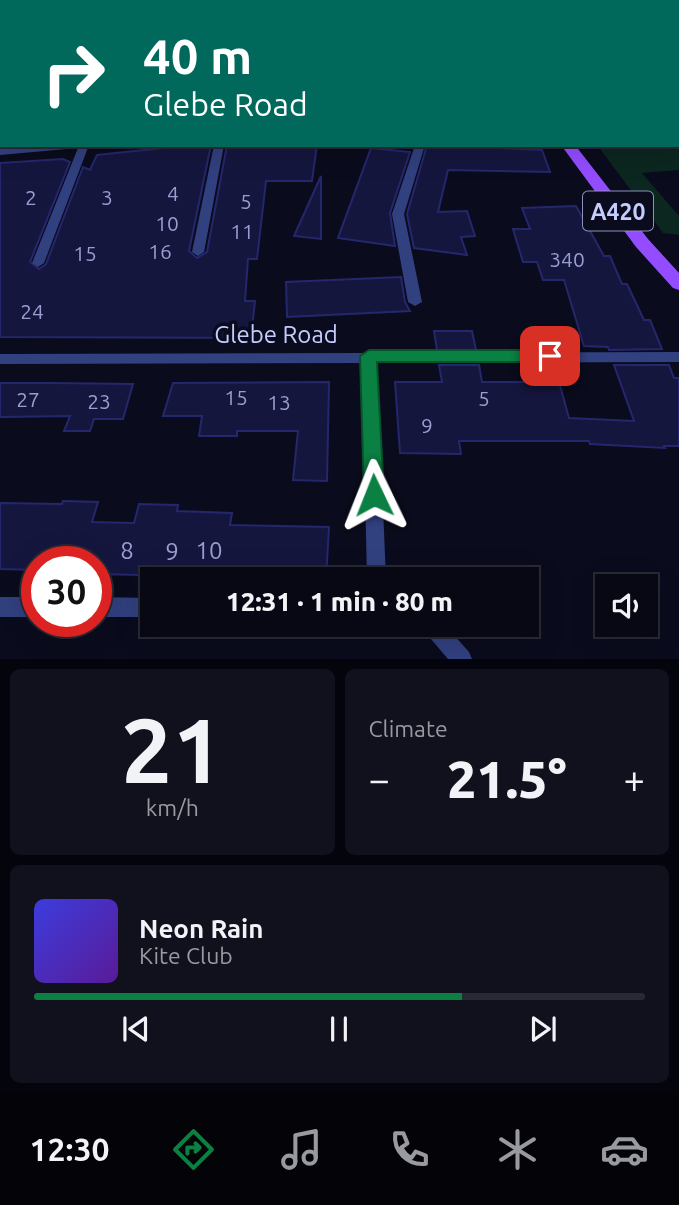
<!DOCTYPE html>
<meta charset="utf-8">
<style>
:root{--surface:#080815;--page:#11111e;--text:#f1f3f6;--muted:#989aa0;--line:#292934;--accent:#0b8043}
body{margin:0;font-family:Ubuntu,sans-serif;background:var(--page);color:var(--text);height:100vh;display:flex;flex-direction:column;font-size:26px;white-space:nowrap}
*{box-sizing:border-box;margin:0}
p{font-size:23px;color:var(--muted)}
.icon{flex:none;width:38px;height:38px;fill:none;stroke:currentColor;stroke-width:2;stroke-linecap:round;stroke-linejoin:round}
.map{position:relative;height:659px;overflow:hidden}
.side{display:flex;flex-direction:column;gap:10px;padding:10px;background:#04040c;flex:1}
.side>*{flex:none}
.hud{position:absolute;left:0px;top:0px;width:679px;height:147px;box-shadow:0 7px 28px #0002,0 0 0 2px var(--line);background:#00695c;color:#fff;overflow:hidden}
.fabs{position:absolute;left:595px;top:574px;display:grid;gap:14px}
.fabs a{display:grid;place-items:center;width:63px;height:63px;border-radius:0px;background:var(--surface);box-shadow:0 7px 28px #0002,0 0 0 2px var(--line);font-size:35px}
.speed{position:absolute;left:21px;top:546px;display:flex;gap:14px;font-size:35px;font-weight:700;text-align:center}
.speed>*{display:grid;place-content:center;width:91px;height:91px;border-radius:50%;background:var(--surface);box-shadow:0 7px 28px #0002,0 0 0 2px var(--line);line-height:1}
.speed .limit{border:10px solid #d22;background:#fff;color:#111}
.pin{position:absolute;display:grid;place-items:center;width:60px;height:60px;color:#fff;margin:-30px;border-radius:14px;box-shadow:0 4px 10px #0006}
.me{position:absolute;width:77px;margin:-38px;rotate:358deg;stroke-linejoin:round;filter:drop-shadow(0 0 5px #0008)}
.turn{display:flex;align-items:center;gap:24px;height:147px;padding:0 28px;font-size:32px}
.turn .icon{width:91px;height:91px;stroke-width:2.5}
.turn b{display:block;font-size:49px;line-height:60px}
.big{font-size:52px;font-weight:800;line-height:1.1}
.side .card{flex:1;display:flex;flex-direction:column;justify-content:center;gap:10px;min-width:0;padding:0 24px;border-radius:10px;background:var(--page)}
.side .dial{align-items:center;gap:0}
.dial b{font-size:91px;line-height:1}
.song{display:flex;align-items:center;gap:21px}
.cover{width:84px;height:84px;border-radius:10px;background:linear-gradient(135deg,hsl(240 70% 55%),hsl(270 70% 35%))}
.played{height:7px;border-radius:4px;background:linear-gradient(90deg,var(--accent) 70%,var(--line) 70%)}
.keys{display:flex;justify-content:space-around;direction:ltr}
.heat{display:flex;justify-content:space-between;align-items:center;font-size:38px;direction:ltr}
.side .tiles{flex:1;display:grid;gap:10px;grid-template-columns:1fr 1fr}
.card:last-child{grid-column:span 2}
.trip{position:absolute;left:140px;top:567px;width:399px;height:70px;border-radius:0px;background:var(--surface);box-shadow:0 7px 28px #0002,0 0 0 2px var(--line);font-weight:800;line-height:70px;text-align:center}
.menu{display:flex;height:112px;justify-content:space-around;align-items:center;background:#030308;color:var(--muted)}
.menu .icon{width:49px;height:49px}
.menu .current{color:var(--accent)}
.menu b{font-size:32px;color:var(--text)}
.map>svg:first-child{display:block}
.green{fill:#0c2620}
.building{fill:#15163e;stroke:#25276c;stroke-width:2}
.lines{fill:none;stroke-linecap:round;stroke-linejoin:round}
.minor{fill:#31407f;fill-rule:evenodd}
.primary{fill:#934cff;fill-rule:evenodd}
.route{fill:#0b8043;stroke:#07532c;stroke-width:2}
.labels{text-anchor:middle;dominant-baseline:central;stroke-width:7;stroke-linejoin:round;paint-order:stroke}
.number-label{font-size:21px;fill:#999ecf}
.shield{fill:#0a0b1c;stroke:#8d92bb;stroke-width:2}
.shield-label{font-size:23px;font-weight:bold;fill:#c5ccff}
.street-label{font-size:24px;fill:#c5ccff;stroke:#0a0b1c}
.near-number-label{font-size:24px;fill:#999ecf}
</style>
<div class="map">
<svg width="679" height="659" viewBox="0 0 679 659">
<rect width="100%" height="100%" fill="#0a0b1c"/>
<path class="green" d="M500 0H679V170L642 173 679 216V235L663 233 597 145H677V2Z"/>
<g class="building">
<path d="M192 145H211L189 251 197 258 207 252 227 145H317L312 181H266L257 259H248L245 301H255L251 338 0 337V163L63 159 70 162 30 262 39 269 46 264 83 167 90 170 97 155Z"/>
<path d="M427 145 542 150 550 172 448 170 438 212 467 211 475 236 461 237 467 255 414 248 407 214Z"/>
<path d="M371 148 410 152 390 213 395 246 338 238Z"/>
<path d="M321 176V239L294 236Z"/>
<path d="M576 206 604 256H610L622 284H627L644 320H650L662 349 609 350 608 347 584 346 564 280H543L537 262H523L513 229H530L522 208Z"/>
<path d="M401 277 405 302 410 311 287 317 286 282Z"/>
<path d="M434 331H472L476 350H437Z"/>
<path d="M439 365H479L482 382H559L569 418 634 421 614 365H669L674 378H679V446H664L665 448 590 444 589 441H459L461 454 400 453 395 382H442Z"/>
<path d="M329 382 327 481 293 480 298 431H237V436H199L202 416H163L173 383Z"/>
<path d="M0 383H51L133 384 123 419H94L90 431H64L70 416 0 417Z"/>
<path d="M63 501 98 502 92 522 134 523 139 504 178 505 177 511 232 513 230 525 329 527 326 579 96 574V562H37V570L0 569V503L62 504Z"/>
</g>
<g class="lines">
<g class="minor">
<path d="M28 0H36L27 2Z"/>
<path d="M272 0H301L269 2Z"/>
<path d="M0 44H2L0 51Z"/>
<rect x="0" y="61" width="2" height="6"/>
<path d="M40 145H89L44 263 38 267 32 263 78 148 0 155V149Z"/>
<path d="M214 145H224L204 252 198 256 192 252Z"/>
<path d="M415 145H425L404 214 422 302 415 306 408 302 392 214Z"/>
<path d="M369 351 374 353 679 352V362L377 363 386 579H367L362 363 0 364V354L364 353Z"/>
<rect x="0" y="597" width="37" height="20"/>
<path d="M96 597 152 598V617H96Z"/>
<path d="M422 625H445L469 652 472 659H448L425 632Z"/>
</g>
<g class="primary">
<path d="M475 0H486L487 2H476Z"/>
<path d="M561 145H575L648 239 679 273V290L673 288 636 247Z"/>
</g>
</g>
<path class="route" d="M369 350H550L558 356 550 362H377L384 495 381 501 374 504 367 501 364 495 360 356Z"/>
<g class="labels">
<g class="number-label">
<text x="173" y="193">4</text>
<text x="31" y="197">2</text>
<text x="107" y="197">3</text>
<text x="246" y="201">5</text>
<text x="167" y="223">10</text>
<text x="242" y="231">11</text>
<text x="160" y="251">16</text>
<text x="85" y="253">15</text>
<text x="567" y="259">340</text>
<text x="32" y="311">24</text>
<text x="236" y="397">15</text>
<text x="484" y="398">5</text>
<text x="28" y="399">27</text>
<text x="99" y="401">23</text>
<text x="279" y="402">13</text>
<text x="427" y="425">9</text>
</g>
<rect class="shield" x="583" y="191.5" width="70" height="39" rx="5"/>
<g class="shield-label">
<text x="618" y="211">A420</text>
</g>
<g class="street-label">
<text x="276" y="334">Glebe Road</text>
</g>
<g class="near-number-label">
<text x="127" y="550">8</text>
<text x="209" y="550">10</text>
<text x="172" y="551">9</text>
</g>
</g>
</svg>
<div class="fabs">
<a><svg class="icon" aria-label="sound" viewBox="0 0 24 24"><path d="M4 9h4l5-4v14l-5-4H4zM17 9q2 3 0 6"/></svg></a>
</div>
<div class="speed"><div class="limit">30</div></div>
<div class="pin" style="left:550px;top:356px;background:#d93025"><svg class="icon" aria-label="arrive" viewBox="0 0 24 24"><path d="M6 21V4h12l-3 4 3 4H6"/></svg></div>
<svg class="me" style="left:374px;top:495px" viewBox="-20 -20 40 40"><path d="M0-17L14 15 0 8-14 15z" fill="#0b8043" stroke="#fff" stroke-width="4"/></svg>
<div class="trip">12:31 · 1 min · 80 m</div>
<div class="hud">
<div class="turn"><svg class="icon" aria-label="right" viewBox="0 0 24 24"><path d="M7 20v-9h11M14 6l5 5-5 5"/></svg><div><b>40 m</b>Glebe Road</div></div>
</div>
</div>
<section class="side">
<div class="tiles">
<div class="card dial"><b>21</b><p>km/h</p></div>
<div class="card"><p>Climate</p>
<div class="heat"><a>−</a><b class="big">21.5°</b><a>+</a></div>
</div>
<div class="card">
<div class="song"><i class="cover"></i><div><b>Neon Rain</b><p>Kite Club</p></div></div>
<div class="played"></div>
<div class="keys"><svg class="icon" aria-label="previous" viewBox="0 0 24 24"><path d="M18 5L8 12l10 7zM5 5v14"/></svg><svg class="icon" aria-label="pause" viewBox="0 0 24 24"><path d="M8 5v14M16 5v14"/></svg><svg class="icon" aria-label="next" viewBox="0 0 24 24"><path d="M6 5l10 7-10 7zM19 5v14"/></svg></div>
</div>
</div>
</section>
<nav class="menu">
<b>12:30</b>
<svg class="icon current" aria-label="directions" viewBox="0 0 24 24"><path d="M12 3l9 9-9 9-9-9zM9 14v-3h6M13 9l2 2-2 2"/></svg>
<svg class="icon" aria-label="music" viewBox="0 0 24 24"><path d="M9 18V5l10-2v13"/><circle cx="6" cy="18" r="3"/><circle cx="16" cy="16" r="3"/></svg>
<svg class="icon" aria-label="phone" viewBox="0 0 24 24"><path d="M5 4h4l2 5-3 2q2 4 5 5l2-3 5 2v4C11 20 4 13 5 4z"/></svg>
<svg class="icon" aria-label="climate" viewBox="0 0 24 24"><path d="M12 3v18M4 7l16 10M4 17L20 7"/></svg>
<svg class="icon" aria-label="car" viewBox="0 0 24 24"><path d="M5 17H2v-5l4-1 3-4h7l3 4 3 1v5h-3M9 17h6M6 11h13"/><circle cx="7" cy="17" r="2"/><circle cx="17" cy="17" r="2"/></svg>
</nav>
